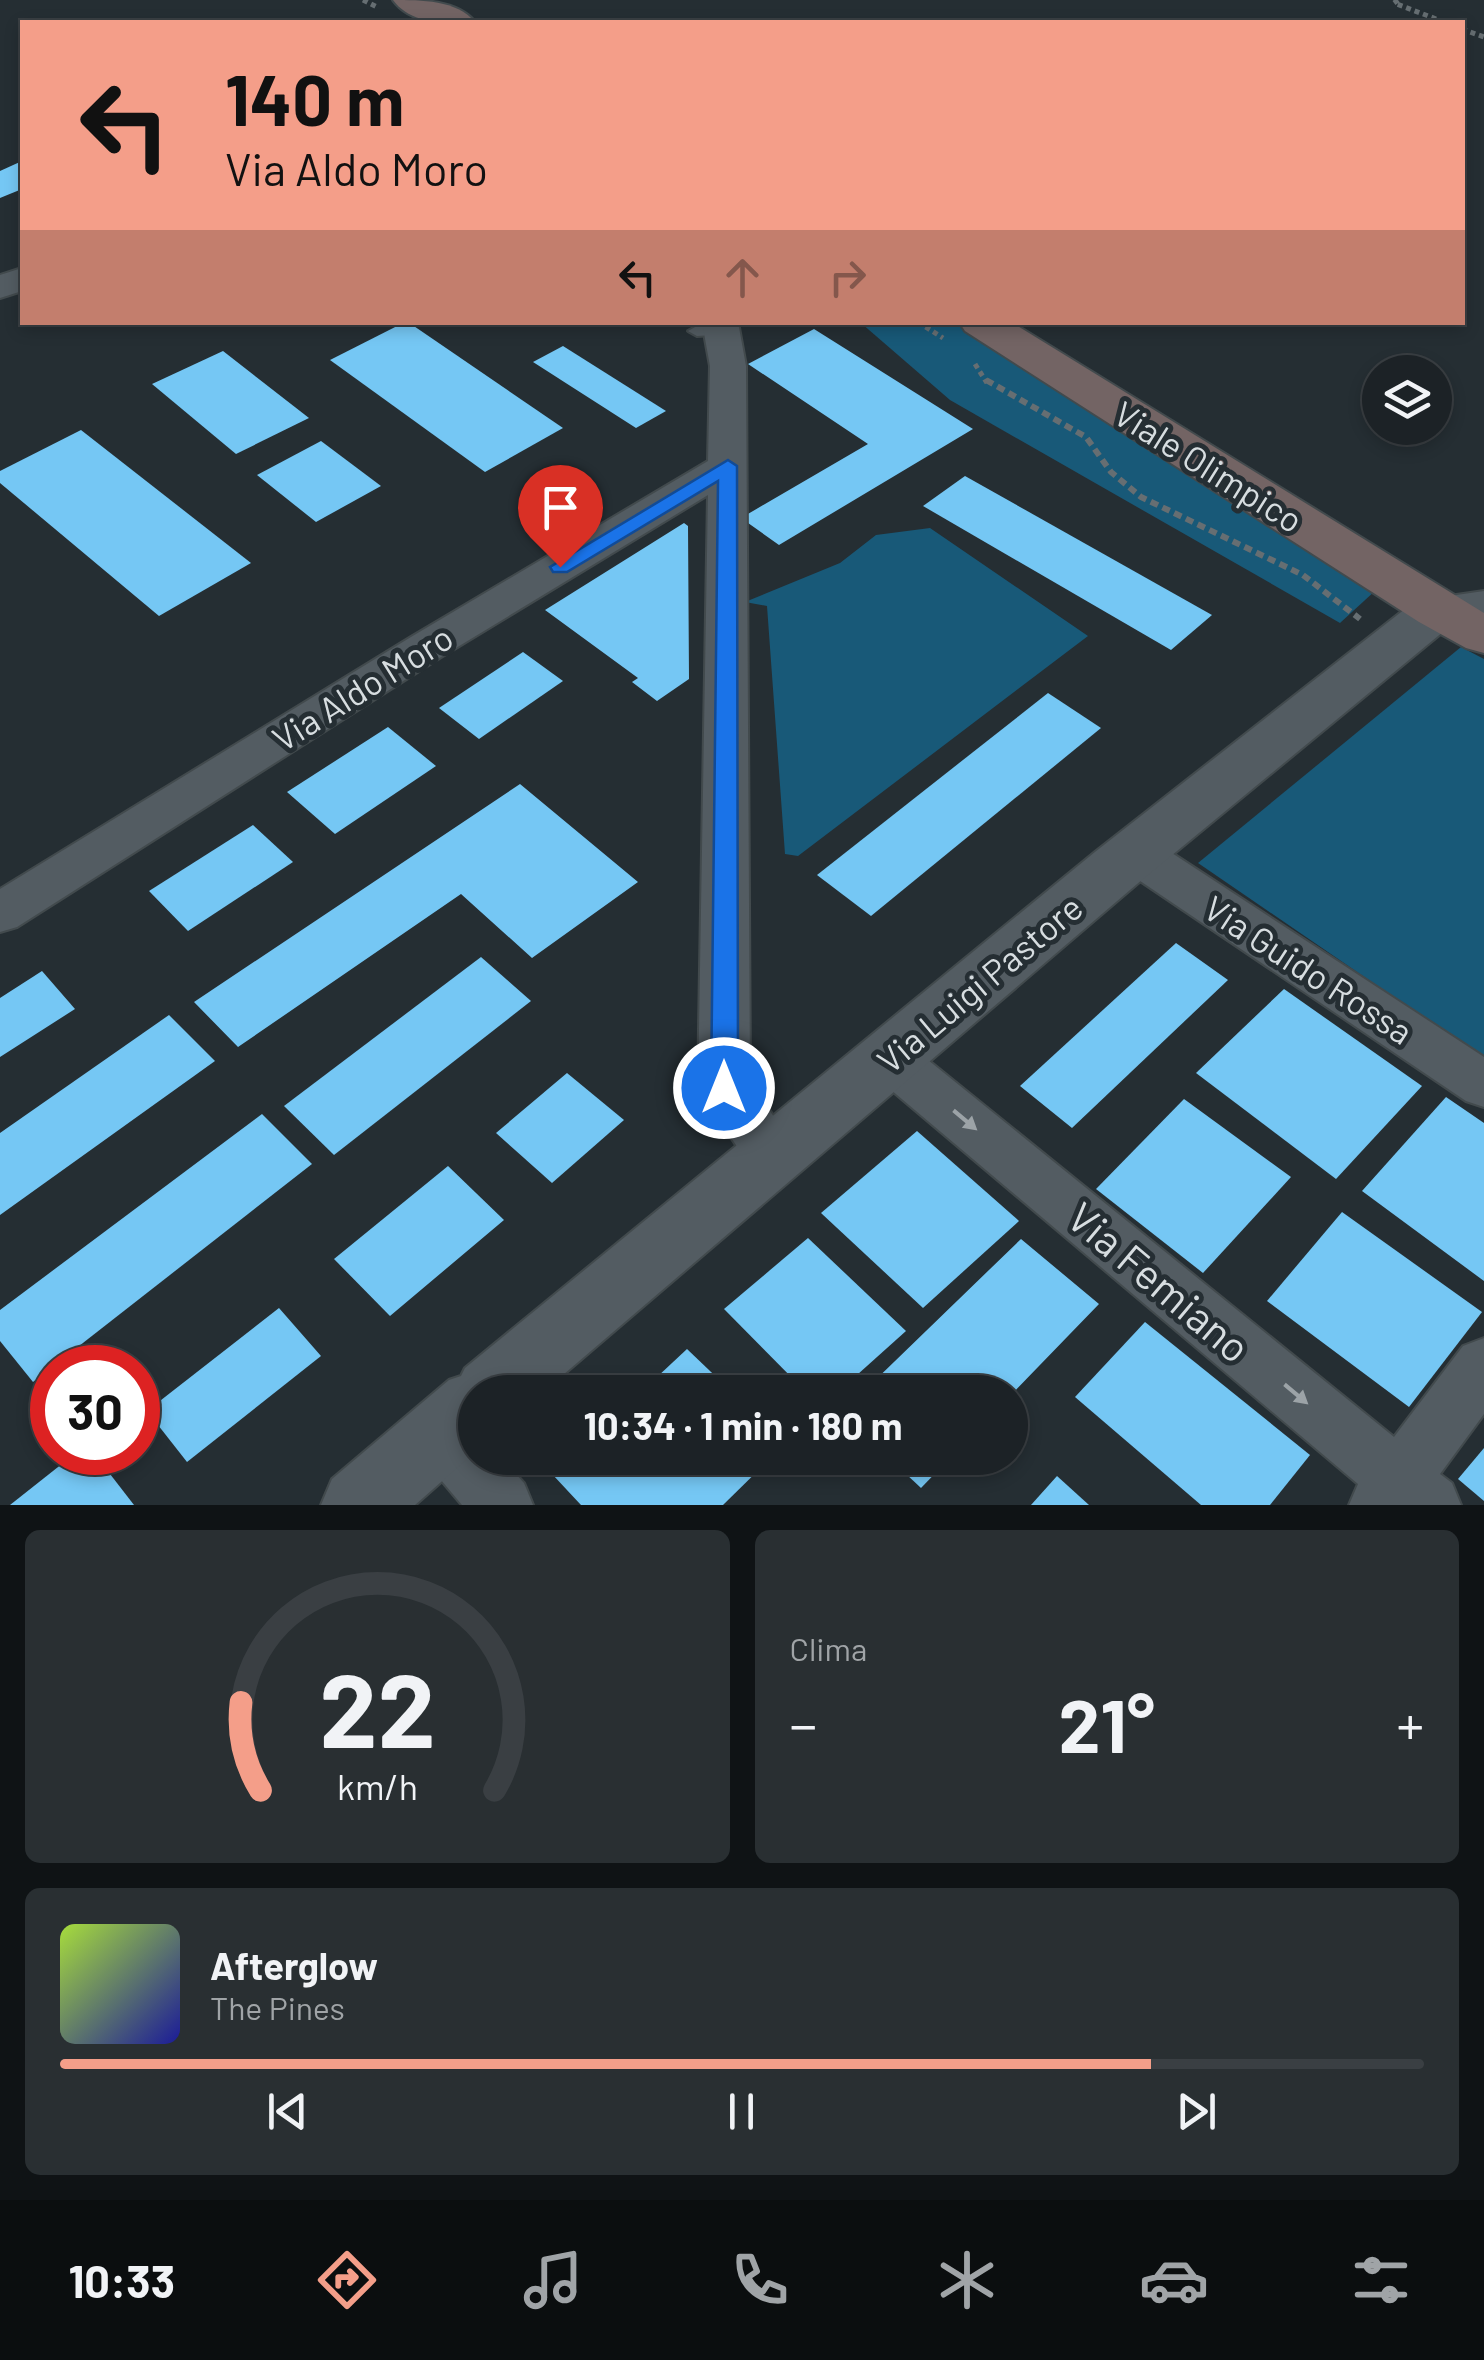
<!DOCTYPE html>
<html lang="it">
<meta charset="utf-8">
<style>
:root{--surface:#1c2226;--page:#292f32;--text:#f1f3f6;--muted:#a0a4a7;--line:#3a3f43;--accent:#f49e89}
body{margin:0;font-family:Barlow,sans-serif;background:var(--page);color:var(--text);height:100vh;display:flex;flex-direction:column;font-size:38px;white-space:nowrap}
*{box-sizing:border-box;margin:0}
p{font-size:32px;color:var(--muted)}
.icon{flex:none;width:55px;height:55px;fill:none;stroke:currentColor;stroke-width:2;stroke-linecap:round;stroke-linejoin:round}
.map{position:relative;height:1505px;overflow:hidden}
.details{display:flex;flex-direction:column;gap:25px;padding:25px;background:#0f1315;flex:1}
.details>*{flex:none}
.banner{position:absolute;left:20px;top:20px;width:1445px;height:305px;border-radius:0px;box-shadow:0 5px 15px #0003,0 0 0 2px var(--line);background:#f49e89;color:#111;overflow:hidden}
.fabs{position:absolute;left:1362px;top:355px;display:grid;gap:20px}
.fabs a{display:grid;place-items:center;width:90px;height:90px;border-radius:50%;background:var(--surface);box-shadow:0 5px 15px #0003,0 0 0 2px var(--line);font-size:50px}
.speed{position:absolute;left:30px;top:1345px;display:flex;gap:20px;font-size:50px;font-weight:700;text-align:center}
.speed>*{display:grid;place-content:center;width:130px;height:130px;border-radius:50%;background:var(--surface);box-shadow:0 5px 15px #0003,0 0 0 2px var(--line);line-height:1}
.speed .limit{border:15px solid #d22;background:#fff;color:#111}
.pin{position:absolute;display:grid;place-items:center;width:85px;height:85px;color:#fff;margin:-102px -42px;border-radius:50% 50% 50% 0;rotate:-45deg;box-shadow:0 0 10px #0007}
.pin .icon{rotate:45deg}
.me{position:absolute;width:110px;margin:-55px;rotate:0deg;stroke-linejoin:round;filter:drop-shadow(0 0 8px #0008)}
.turn{display:flex;align-items:center;gap:35px;height:210px;padding:0 40px;font-size:45px}
.turn .icon{width:130px;height:130px;stroke-width:2.5}
.turn b{display:block;font-size:70px;line-height:85px}
.lanes{display:flex;align-items:center;height:95px;padding:0 40px;background:#0003;justify-content:center;gap:50px;direction:ltr}
.lanes .off{opacity:.35}
.big{font-size:75px;font-weight:700;line-height:1.1}
.details .widget{flex:1;display:flex;flex-direction:column;justify-content:center;gap:15px;min-width:0;padding:0 35px;border-radius:15px;background:var(--page)}
.details .dial{align-items:center;gap:0}
.dial svg{height:260px;overflow:visible;fill:none;stroke:var(--line);stroke-width:7;stroke-linecap:round;text-anchor:middle}
.dial text{fill:var(--text);stroke:none}
.song{display:flex;align-items:center;gap:30px}
.cover{width:120px;height:120px;border-radius:15px;background:linear-gradient(135deg,hsl(80 70% 55%),hsl(240 70% 35%))}
.played{height:10px;border-radius:5px;background:linear-gradient(90deg,var(--accent) 80%,var(--line) 80%)}
.keys{display:flex;justify-content:space-around;direction:ltr}
.heat{display:flex;justify-content:space-between;align-items:center;font-size:55px;direction:ltr}
.details .tiles{flex:1;display:grid;gap:25px;grid-template-columns:1fr 1fr}
.widget:last-child{grid-column:span 2}
.trip{position:absolute;left:458px;top:1375px;width:570px;height:100px;border-radius:50px;background:var(--surface);box-shadow:0 5px 15px #0003,0 0 0 2px var(--line);font-weight:700;line-height:100px;text-align:center}
.dock{display:flex;height:160px;justify-content:space-around;align-items:center;background:#0b0e0f;color:var(--muted)}
.dock .icon{width:70px;height:70px}
.dock .selected{color:var(--accent)}
.dock b{font-size:45px;color:var(--text)}
.map>svg:first-child{display:block}
.green{fill:#185978}
.building{fill:#75c7f4}
.lines{fill:none;stroke-linecap:round;stroke-linejoin:round}
.service-casing{stroke:#424a4d;stroke-width:4}
.minor-casing{stroke:#424a4d;stroke-width:4}
.tertiary-casing{stroke:#424a4d;stroke-width:4}
.secondary-casing{stroke:#424a4d;stroke-width:4}
.path-far1{stroke:#666e72;stroke-width:5;stroke-dasharray:5 4;stroke-linecap:butt}
.path{stroke:#666e72;stroke-width:6;stroke-dasharray:8 5;stroke-linecap:butt}
.service{fill:#535c62;fill-rule:evenodd}
.minor{fill:#535c62;fill-rule:evenodd}
.tertiary{fill:#535c62;fill-rule:evenodd}
.secondary{fill:#736464;fill-rule:evenodd}
.oneway{fill:#9ca3a7}
.route{fill:#1a73e8;stroke:#114b97;stroke-width:2.5}
.labels{text-anchor:middle;dominant-baseline:central;stroke-width:10;stroke-linejoin:round;paint-order:stroke}
.street-label{font-size:35px;fill:#d7dde0;stroke:#252e33}
.near-street-label{font-size:42px;fill:#d7dde0;stroke:#252e33}
</style>
<div class="map">
<svg width="1484" height="1505" viewBox="0 0 1484 1505">
<rect width="100%" height="100%" fill="#252e33"/>
<g class="green">
<path d="M861 323H956L1376 590 1340 623 950 400Z"/>
<path d="M930 528 1088 636 798 856 785 854 767 606 745 602 840 563 876 535Z"/>
<path d="M1461 647 1484 659V1059L1198 863Z"/>
</g>
<g class="building">
<path d="M22 161V189L0 198V171Z"/>
<path d="M405 322H408L563 428 485 472 330 360Z"/>
<path d="M814 329 973 429 779 545 741 518 868 444 748 364Z"/>
<path d="M563 346 666 411 636 428 533 362Z"/>
<path d="M223 351 309 418 236 454 152 384Z"/>
<path d="M81 430 251 563 159 616 0 483V471Z"/>
<path d="M321 441 381 486 316 522 257 475Z"/>
<path d="M965 476 1212 615 1171 650 923 506Z"/>
<path d="M684 523 688 526 689 679 657 701 632 682 638 678 545 610Z"/>
<path d="M523 652 563 681 479 739 439 708Z"/>
<path d="M1048 693 1101 728 871 916 817 875Z"/>
<path d="M388 727 436 766 335 834 287 792Z"/>
<path d="M520 784 638 882 532 958 461 894 238 1047 194 1002Z"/>
<path d="M253 825 293 862 188 931 149 891Z"/>
<path d="M1176 943 1228 980 1072 1128 1020 1086Z"/>
<path d="M481 957 531 1001 334 1155 284 1106Z"/>
<path d="M42 971 75 1009 0 1057V998Z"/>
<path d="M1284 989 1422 1086 1336 1179 1196 1073Z"/>
<path d="M169 1015 215 1061 0 1215V1133Z"/>
<path d="M567 1073 624 1120 552 1183 496 1133Z"/>
<path d="M1446 1097 1484 1123V1281L1362 1191Z"/>
<path d="M1184 1099 1291 1177 1203 1273 1096 1189Z"/>
<path d="M262 1114 312 1164 33 1382 0 1341V1310Z"/>
<path d="M917 1131 1019 1221 923 1308 821 1213Z"/>
<path d="M448 1166 504 1220 390 1316 334 1259Z"/>
<path d="M1342 1212 1482 1312 1409 1407 1267 1301Z"/>
<path d="M808 1238 906 1331 838 1392H806L724 1309Z"/>
<path d="M1021 1239 1099 1304 1010 1396V1392H863Z"/>
<path d="M279 1308 321 1356 187 1462 147 1411Z"/>
<path d="M1145 1322 1310 1455 1270 1505H1201L1075 1397Z"/>
<path d="M687 1349 732 1392H641Z"/>
<path d="M1484 1448V1501L1458 1479Z"/>
<path d="M77 1452H93L134 1505H10Z"/>
<path d="M570 1458H771L723 1505H581L552 1474Z"/>
<path d="M889 1458H950L921 1488Z"/>
<path d="M1057 1476 1089 1505H1031Z"/>
</g>
<g class="lines">
<g class="service-casing">
<path id="service" d="M722 325 728 326V334L697 336 688 331 697 326Z"/>
</g>
<g class="minor-casing">
<g id="minor">
<path d="M22 268V291L0 298V275Z"/>
<path d="M702 322H738L746 366 750 1082 800 1155 792 1172 773 1178 754 1172 698 1088 708 495 441 657 17 927 0 932V889L411 637 708 461 710 366Z"/>
<path d="M1484 591V619L1437 624 1422 620 1416 610 1422 600Z"/>
<path d="M1135 835 1152 840 1484 1057V1107L1466 1101 1118 866 1111 853 1118 840Z"/>
<path d="M889 1036 907 1043 1394 1437 1463 1346 1484 1338V1414L1440 1474 1452 1483 1461 1505H1349L1358 1484 871 1073 863 1058 871 1043Z"/>
<path d="M441 1405 462 1413 475 1428V1458H501L524 1483 533 1505H462L420 1455 411 1434 420 1413Z"/>
</g>
</g>
<g class="tertiary-casing">
<path id="tertiary" d="M1437 593 1455 598 1463 610 1455 622 1137 884 543 1392H475V1452L415 1505H321L332 1479 449 1380 461 1376 465 1368 1095 852 1419 598Z"/>
</g>
<g class="secondary-casing">
<g id="secondary">
<path d="M393 0C421 0 457 0 475 22 448 24 411 25 393 0Z"/>
<path d="M959 322H1011L1484 613V653L1466 648 1419 622 965 331Z"/>
</g>
</g>
<g class="path-far1">
<path d="M363 0 377 7"/>
<path d="M1398 0 1394 3 1444 22"/>
<path d="M1462 29 1484 37"/>
<path d="M918 322 943 338"/>
<path d="M975 364 987 383"/>
</g>
<path class="path" d="M986 380 1086 437 1111 472 1141 497 1303 575 1360 619"/>
<use href="#service" class="service"/>
<use href="#minor" class="minor"/>
<use href="#tertiary" class="tertiary"/>
<use href="#secondary" class="secondary"/>
</g>
<defs><path id="oneway-solid" d="M-6-.8H1V-3.2L6.5 0L1 3.2V.8H-6Z" transform="scale(2.5)"/></defs>
<g class="oneway">
<use href="#oneway-solid" transform="translate(965 1120) rotate(40)"/>
<use href="#oneway-solid" transform="translate(1296 1394) rotate(40)"/>
</g>
<path class="route" d="M728 460 737 466 738 1088 734 1096 724 1100 715 1096 711 1088 718 481 567 572H553L550 567Z"/>
<g class="labels">
<g class="street-label">
<text transform="translate(1209 466) rotate(32)">Viale Olimpico</text>
<text transform="translate(362 687) rotate(-32)">Via Aldo Moro</text>
<text transform="translate(1309 969) rotate(33)">Via Guido Rossa</text>
<text transform="translate(979 983) rotate(-40)">Via Luigi Pastore</text>
</g>
<g class="near-street-label">
<text transform="translate(1160 1281) rotate(40)">Via Femiano</text>
</g>
</g>
</svg>
<div class="fabs">
<a><svg class="icon" aria-label="layers" viewBox="0 0 24 24"><path d="M12 4l9 5-9 5-9-5zM3 14l9 5 9-5"/></svg></a>
</div>
<div class="speed"><div class="limit">30</div></div>
<div class="pin" style="left:560px;top:567px;background:#d93025"><svg class="icon" aria-label="arrive" viewBox="0 0 24 24"><path d="M6 21V4h12l-3 4 3 4H6"/></svg></div>
<svg class="me" style="left:724px;top:1088px" viewBox="-20 -20 40 40"><circle r="17" fill="#1a73e8" stroke="#fff" stroke-width="3"/><path d="M0-11L8 9 0 5-8 9z" fill="#fff"/></svg>
<div class="trip">10:34 · 1 min · 180 m</div>
<div class="banner">
<div class="turn"><svg class="icon" aria-label="left" viewBox="0 0 24 24"><path d="M17 20v-9H6M10 6l-5 5 5 5"/></svg><div><b>140 m</b>Via Aldo Moro</div></div>
<div class="lanes"><svg class="icon" aria-label="left" viewBox="0 0 24 24"><path d="M17 20v-9H6M10 6l-5 5 5 5"/></svg><svg class="icon off" aria-label="ahead" viewBox="0 0 24 24"><path d="M12 20V5M6 11l6-6 6 6"/></svg><svg class="icon off" aria-label="right" viewBox="0 0 24 24"><path d="M7 20v-9h11M14 6l5 5-5 5"/></svg></div>
</div>
</div>
<section class="details">
<div class="tiles">
<div class="widget dial"><svg viewBox="0 0 100 80">
<path d="M14 69A42 42 0 1 1 86 69"/>
<path d="M14 69A42 42 0 0 1 8 42" stroke="#f49e89"/>
<text x="50" y="56" font-size="32" font-weight="700">22</text>
<text x="50" y="72" font-size="11">km/h</text>
</svg></div>
<div class="widget"><p>Clima</p>
<div class="heat"><a>−</a><b class="big">21°</b><a>+</a></div>
</div>
<div class="widget">
<div class="song"><i class="cover"></i><div><b>Afterglow</b><p>The Pines</p></div></div>
<div class="played"></div>
<div class="keys"><svg class="icon" aria-label="previous" viewBox="0 0 24 24"><path d="M18 5L8 12l10 7zM5 5v14"/></svg><svg class="icon" aria-label="pause" viewBox="0 0 24 24"><path d="M8 5v14M16 5v14"/></svg><svg class="icon" aria-label="next" viewBox="0 0 24 24"><path d="M6 5l10 7-10 7zM19 5v14"/></svg></div>
</div>
</div>
</section>
<nav class="dock">
<b>10:33</b>
<svg class="icon selected" aria-label="directions" viewBox="0 0 24 24"><path d="M12 3l9 9-9 9-9-9zM9 14v-3h6M13 9l2 2-2 2"/></svg>
<svg class="icon" aria-label="music" viewBox="0 0 24 24"><path d="M9 18V5l10-2v13"/><circle cx="6" cy="18" r="3"/><circle cx="16" cy="16" r="3"/></svg>
<svg class="icon" aria-label="phone" viewBox="0 0 24 24"><path d="M5 4h4l2 5-3 2q2 4 5 5l2-3 5 2v4C11 20 4 13 5 4z"/></svg>
<svg class="icon" aria-label="climate" viewBox="0 0 24 24"><path d="M12 3v18M4 7l16 10M4 17L20 7"/></svg>
<svg class="icon" aria-label="car" viewBox="0 0 24 24"><path d="M5 17H2v-5l4-1 3-4h7l3 4 3 1v5h-3M9 17h6M6 11h13"/><circle cx="7" cy="17" r="2"/><circle cx="17" cy="17" r="2"/></svg>
<svg class="icon" aria-label="filters" viewBox="0 0 24 24"><path d="M4 7h16M4 17h16"/><circle cx="9" cy="7" r="2"/><circle cx="15" cy="17" r="2"/></svg>
</nav>
